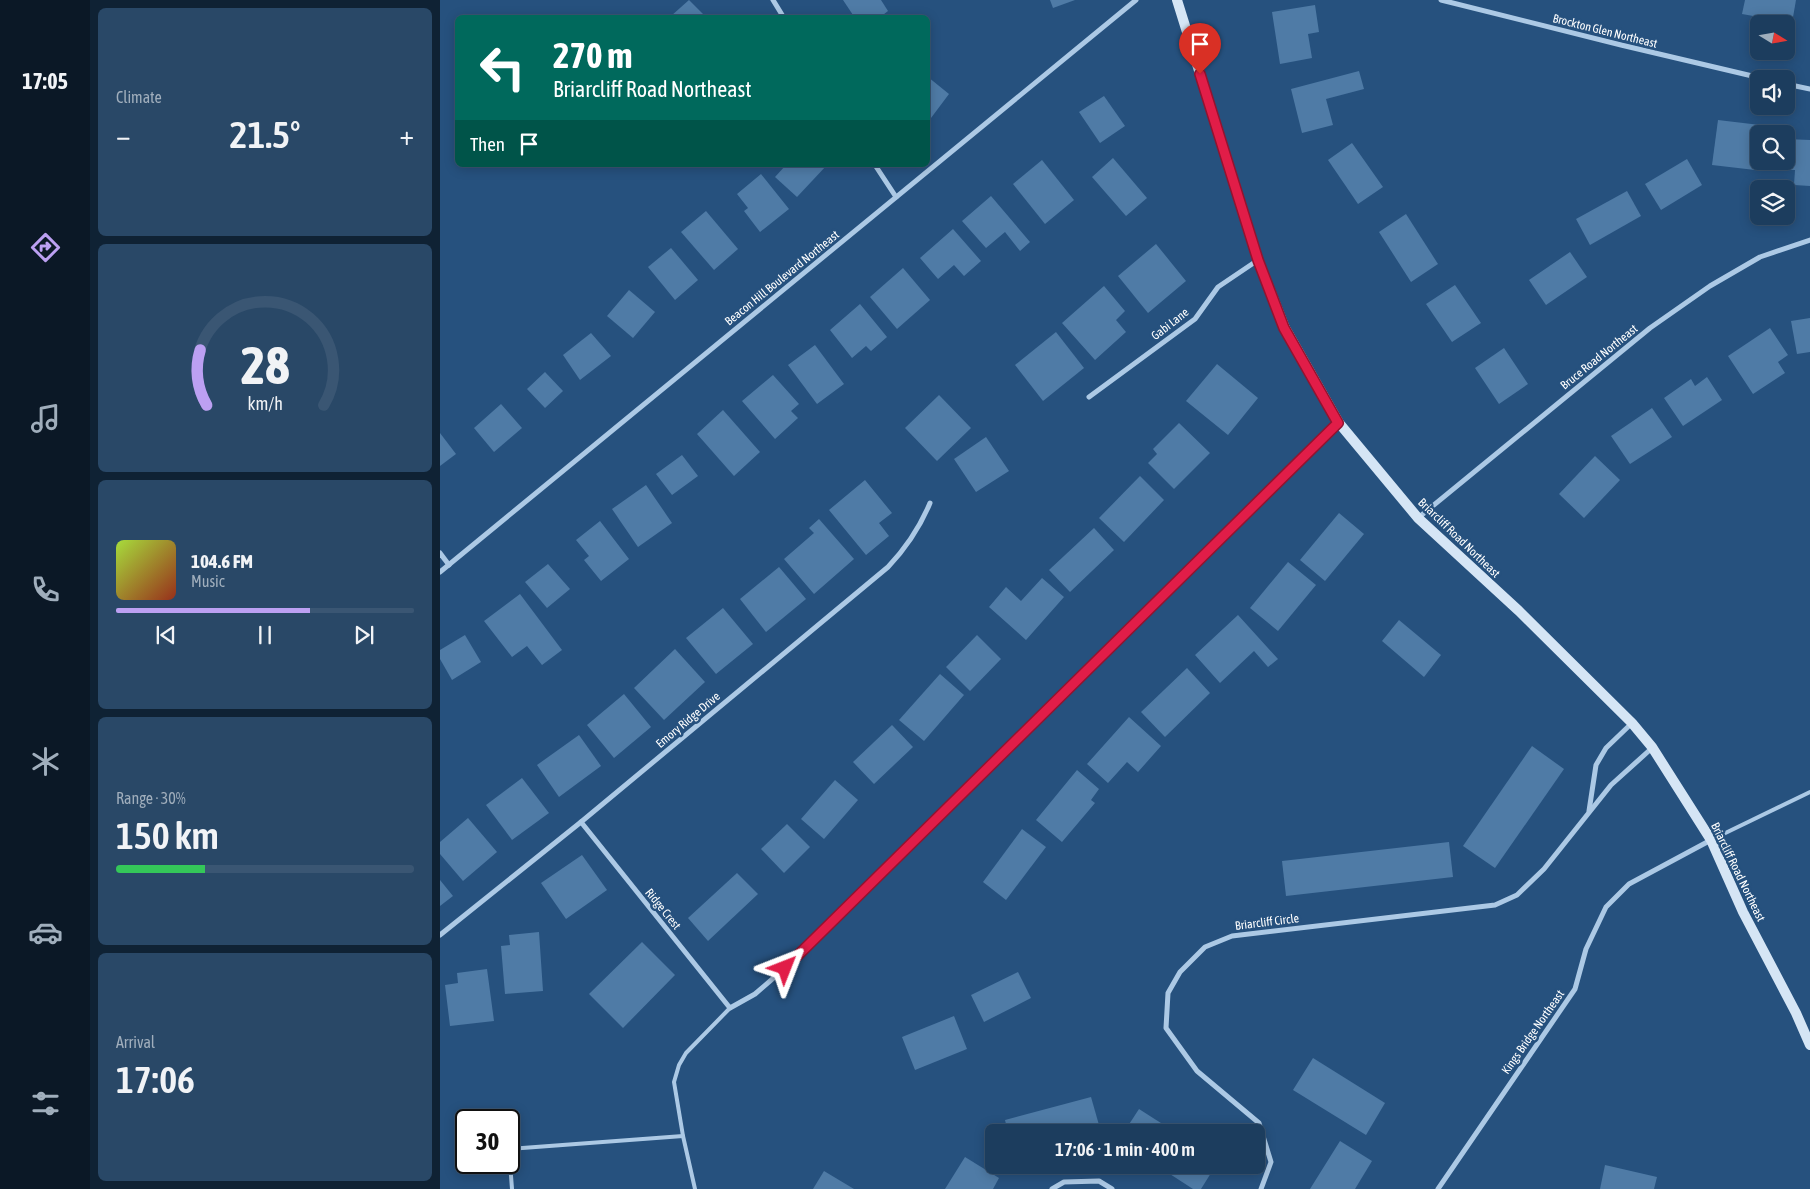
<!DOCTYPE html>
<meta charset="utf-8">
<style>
:root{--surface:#1c3d5e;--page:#294867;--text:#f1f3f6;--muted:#a0aebc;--line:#3a5673;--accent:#bca0f2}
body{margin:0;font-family:"Asap Condensed",sans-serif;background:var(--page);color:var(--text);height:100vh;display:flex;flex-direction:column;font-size:19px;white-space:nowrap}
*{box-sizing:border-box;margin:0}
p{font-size:16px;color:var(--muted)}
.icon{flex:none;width:28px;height:28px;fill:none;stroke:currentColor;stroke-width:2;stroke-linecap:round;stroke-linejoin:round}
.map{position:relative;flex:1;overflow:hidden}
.sheet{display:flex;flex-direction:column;gap:8px;padding:8px;background:#0f2234;width:350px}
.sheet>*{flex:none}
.hud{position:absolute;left:15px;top:15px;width:475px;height:152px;border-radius:8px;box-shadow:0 2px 12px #0003,0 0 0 1px var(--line);background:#00695c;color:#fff;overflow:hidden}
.needle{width:32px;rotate:101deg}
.controls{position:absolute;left:1310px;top:15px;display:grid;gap:10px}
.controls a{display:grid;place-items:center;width:45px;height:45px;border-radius:8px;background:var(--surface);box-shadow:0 2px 12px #0003,0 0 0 1px var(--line);font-size:25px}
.speed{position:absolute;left:15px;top:1109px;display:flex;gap:10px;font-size:25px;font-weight:700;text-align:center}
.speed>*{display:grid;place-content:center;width:65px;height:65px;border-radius:50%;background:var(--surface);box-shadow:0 2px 12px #0003,0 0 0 1px var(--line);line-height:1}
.speed .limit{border:2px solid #111;border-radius:8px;background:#fff;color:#111}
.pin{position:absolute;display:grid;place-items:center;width:42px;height:42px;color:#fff;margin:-51px -21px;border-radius:50% 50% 50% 0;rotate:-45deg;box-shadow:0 0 5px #0007}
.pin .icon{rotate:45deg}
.me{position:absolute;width:55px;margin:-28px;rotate:45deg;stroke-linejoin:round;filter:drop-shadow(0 0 4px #0008)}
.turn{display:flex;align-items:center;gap:18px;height:105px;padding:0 15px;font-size:22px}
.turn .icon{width:65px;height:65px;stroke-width:2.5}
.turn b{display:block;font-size:35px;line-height:42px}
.then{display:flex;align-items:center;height:48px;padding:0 15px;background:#0003;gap:10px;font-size:19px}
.big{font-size:38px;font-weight:600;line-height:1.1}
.sheet .card{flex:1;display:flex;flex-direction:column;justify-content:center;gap:8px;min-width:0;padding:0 18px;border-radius:8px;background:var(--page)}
.sheet .dial{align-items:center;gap:0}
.dial svg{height:130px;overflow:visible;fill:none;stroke:var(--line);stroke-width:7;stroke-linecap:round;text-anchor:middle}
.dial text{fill:var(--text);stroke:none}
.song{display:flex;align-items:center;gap:15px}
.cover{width:60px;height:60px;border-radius:8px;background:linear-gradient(135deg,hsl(80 70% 55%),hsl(10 70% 35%))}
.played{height:5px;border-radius:2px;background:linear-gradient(90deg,var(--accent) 65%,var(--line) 65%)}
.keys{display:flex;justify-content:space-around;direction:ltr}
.heat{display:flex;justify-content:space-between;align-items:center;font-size:28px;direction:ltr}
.charge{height:8px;border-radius:4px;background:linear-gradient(90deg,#34c759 30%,var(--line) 0)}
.trip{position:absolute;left:545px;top:1124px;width:280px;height:50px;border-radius:8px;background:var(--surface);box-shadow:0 2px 12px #0003,0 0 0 1px var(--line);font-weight:600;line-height:50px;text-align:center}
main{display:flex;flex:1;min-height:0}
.dock{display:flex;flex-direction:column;width:90px;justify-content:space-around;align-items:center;background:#0b1826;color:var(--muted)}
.dock .icon{width:35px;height:35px}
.dock .active{color:var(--accent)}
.dock b{font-size:22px;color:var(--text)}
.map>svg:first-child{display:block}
.building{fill:#4f7ba6}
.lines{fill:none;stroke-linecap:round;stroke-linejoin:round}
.service{stroke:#acc9e5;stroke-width:4}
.minor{stroke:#acc9e5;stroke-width:5}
.secondary{stroke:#d5e5f5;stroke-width:10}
.route-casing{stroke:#92132f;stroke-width:12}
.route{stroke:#e11d48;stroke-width:9}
.labels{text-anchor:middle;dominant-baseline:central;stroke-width:5;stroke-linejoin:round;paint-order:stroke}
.street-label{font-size:12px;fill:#fff;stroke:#26517e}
</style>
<main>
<nav class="dock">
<b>17:05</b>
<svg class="icon active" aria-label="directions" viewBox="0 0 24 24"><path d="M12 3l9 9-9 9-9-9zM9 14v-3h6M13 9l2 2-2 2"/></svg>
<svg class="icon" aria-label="music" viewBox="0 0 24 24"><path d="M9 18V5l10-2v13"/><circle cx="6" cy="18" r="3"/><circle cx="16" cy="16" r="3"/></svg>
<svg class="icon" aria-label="phone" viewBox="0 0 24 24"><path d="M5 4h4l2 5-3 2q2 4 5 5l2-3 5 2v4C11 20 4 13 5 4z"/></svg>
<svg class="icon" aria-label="climate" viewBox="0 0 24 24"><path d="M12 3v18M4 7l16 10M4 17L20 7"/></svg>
<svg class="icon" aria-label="car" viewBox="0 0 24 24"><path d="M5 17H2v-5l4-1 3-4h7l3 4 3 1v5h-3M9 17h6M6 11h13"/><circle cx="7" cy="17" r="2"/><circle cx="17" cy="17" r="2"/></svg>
<svg class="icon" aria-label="filters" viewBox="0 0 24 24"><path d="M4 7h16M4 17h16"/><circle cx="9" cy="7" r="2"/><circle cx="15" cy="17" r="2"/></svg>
</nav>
<section class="sheet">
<div class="card"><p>Climate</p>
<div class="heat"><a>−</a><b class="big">21.5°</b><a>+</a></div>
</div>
<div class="card dial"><svg viewBox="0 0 100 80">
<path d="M14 69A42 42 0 1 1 86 69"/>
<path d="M14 69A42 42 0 0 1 10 35" stroke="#bca0f2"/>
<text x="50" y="56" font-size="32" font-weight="700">28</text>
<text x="50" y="72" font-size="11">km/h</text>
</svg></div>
<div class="card">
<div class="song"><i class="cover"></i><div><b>104.6 FM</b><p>Music</p></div></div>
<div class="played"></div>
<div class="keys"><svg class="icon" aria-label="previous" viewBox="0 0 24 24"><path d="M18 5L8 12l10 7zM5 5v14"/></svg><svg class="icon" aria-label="pause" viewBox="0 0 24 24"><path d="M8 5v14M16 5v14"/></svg><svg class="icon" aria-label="next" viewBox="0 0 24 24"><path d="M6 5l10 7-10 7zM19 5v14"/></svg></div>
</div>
<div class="card"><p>Range · 30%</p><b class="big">150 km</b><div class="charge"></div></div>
<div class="card"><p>Arrival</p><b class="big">17:06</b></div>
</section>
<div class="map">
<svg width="1370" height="1189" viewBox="0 0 1370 1189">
<rect width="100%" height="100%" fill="#26517e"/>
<g class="building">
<path d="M249 0 264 15 262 18H232L231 16Z"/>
<path d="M403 0H441L448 11 439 18H415Z"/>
<path d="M610 0H635L613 8Z"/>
<path d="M1305 0H1356L1352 23 1302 14Z"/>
<path d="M875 5 879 32 868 34 872 58 840 64 832 12Z"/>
<path d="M919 71 924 89 886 99 893 125 862 133 851 89Z"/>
<path d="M488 77 509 94 488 122Z"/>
<path d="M664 96 685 126 660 143 639 112Z"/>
<path d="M1278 120 1320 125 1315 170 1272 165Z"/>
<path d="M1346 139 1370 140V186L1354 185 1355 170 1330 169 1331 161H1346Z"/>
<path d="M912 143 943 187 918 204 888 160Z"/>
<path d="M673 158 707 198 686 216 652 177Z"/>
<path d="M1247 159 1262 185 1221 210 1205 184Z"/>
<path d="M602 160 634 200 605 224 573 184Z"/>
<path d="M346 165H387L357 197 335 177Z"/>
<path d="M321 174 349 209 320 232 304 211 308 208 297 194Z"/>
<path d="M1187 191 1201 216 1150 245 1136 219Z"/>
<path d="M551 196 590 242 580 251 565 232 546 248 522 221Z"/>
<path d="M266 211 298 249 274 270 241 232Z"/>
<path d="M966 214 998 264 971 282 939 232Z"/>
<path d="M513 229 541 261 524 276 514 265 498 279 480 258Z"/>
<path d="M716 244 746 281 708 313 678 276Z"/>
<path d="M231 248 258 280 235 300 208 267Z"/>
<path d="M1130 252 1147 277 1106 305 1089 280Z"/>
<path d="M463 268 490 300 457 329 430 297Z"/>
<path d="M1015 285 1041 323 1012 342 986 304Z"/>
<path d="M664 286 685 311 676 320 686 332 655 360 622 323Z"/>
<path d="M189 290 215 312 193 338 167 316Z"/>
<path d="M420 304 447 337 431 351 426 346 412 358 390 330Z"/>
<path d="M1370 318V352L1357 354 1351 321Z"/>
<path d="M1330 328 1348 355 1338 362 1345 373 1313 394 1288 356Z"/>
<path d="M616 332 644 368 603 401 575 365Z"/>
<path d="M151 333 171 356 140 380 123 355Z"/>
<path d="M375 345 404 384 377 404 348 365Z"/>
<path d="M1064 348 1088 384 1059 404 1035 368Z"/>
<path d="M777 364 818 398 788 435 746 401Z"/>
<path d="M105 372 123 391 105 408 87 389Z"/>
<path d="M333 375 359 404 351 411 358 418 335 439 302 401Z"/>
<path d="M1267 377 1282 400 1243 426 1224 398 1251 379 1255 386Z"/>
<path d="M499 395 531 428 497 461 465 428Z"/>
<path d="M61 404 82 428 54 452 34 428Z"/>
<path d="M1212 408 1232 437 1190 464 1171 436Z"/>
<path d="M283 410 320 452 294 476 257 434Z"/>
<path d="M739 423 770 453 734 489 708 463 717 454 713 449Z"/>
<path d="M0 433 16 454 0 466Z"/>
<path d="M546 437 569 471 536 492 514 459Z"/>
<path d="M242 455 258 476 232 495 216 474Z"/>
<path d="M1155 456 1180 480 1144 518 1119 494Z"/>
<path d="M700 476 724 500 684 542 659 518Z"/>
<path d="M425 480 452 513 439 523 449 536 426 555 389 510Z"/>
<path d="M206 485 232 523 198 547 172 509Z"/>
<path d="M899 513 924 534 885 581 860 560Z"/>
<path d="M379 519 414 559 374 594 344 559 374 533 369 528Z"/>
<path d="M160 521 189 559 161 581 144 560 149 556 136 540Z"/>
<path d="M654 528 674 550 630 592 609 570Z"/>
<path d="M848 562 876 585 838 631 810 608Z"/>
<path d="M108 564 130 589 107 608 85 582Z"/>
<path d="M339 567 366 599 326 632 300 599Z"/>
<path d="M602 578 624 597 586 640 549 607 566 587 581 601Z"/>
<path d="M80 594 122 650 102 665 87 646 72 657 44 621Z"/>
<path d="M283 608 313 644 276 674 246 638Z"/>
<path d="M798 615 838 659 828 667 814 651 780 683 755 655Z"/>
<path d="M959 620 1001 655 984 677 942 641Z"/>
<path d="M25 635 41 662 12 680 0 659V650Z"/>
<path d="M537 635 561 659 530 691 506 667Z"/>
<path d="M235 649 265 682 224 720 194 688Z"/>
<path d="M747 668 770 693 725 737 701 712Z"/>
<path d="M500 674 524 695 484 741 459 720Z"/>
<path d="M184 694 211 727 174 758 147 725Z"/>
<path d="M689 717 721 746 698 772 687 762 668 783 647 764Z"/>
<path d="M452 725 473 747 434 784 413 762Z"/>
<path d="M139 735 161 766 119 797 97 765Z"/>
<path d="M1092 746 1124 769 1055 868 1023 846Z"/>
<path d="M637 770 659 789 651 800 655 803 622 842 596 820Z"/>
<path d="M82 778 109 813 72 840 46 805Z"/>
<path d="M395 780 418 800 384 839 361 819Z"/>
<path d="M28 818 57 852 23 881 0 854V842Z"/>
<path d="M347 824 370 847 344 873 321 849Z"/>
<path d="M582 829 606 847 566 900 543 882Z"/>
<path d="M1009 842 1013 877 846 896 842 861Z"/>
<path d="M142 855 167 890 126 919 101 883Z"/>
<path d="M297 873 318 894 268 941 248 918Z"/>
<path d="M0 880 13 896 0 906Z"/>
<path d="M99 932 103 991 65 994 61 946 70 945 69 935Z"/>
<path d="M202 942 235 975 183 1028 149 994Z"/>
<path d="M47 969 54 1021 10 1026 5 985 18 983 17 973Z"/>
<path d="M578 972 591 998 544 1022 531 995Z"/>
<path d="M514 1016 527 1049 475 1070 462 1037Z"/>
<path d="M873 1058 945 1103 926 1135 853 1090Z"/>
<path d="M651 1097 661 1132H568L565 1120Z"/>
<path d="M699 1109 735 1132H684Z"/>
<path d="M900 1141 932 1161 915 1189H870Z"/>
<path d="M525 1157 559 1178 553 1189H505Z"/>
<path d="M716 1165H776L761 1189H753Z"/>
<path d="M1165 1165 1217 1177 1214 1189H1160Z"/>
<path d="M384 1171 414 1189H373Z"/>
</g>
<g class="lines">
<g class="service">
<path d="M1273 839 1370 792"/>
<path d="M72 1189 69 1149 243 1136"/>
<path d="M255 1189 243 1136 234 1082 239 1065 246 1053 290 1008"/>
</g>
<g class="minor">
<path d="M333 0 344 18"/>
<path d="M1001 0 1181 45 1325 79"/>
<path d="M1346 84 1370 89"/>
<path d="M435 165 456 197"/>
<path d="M649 397 755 319 778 287 818 260"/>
<path d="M978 518 1210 328 1270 286 1320 257 1370 240"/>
<path d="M0 553 9 565"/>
<path d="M0 572 696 0"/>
<path d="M1149 811 1156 765 1166 748 1192 723"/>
<path d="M141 822 290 1008 315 994 345 968 899 423"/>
<path d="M0 935 141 822 448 567C466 548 480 527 490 503"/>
<path d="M612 1189 624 1182 659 1181 672 1189"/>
<path d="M821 1189 831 1162 819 1123 757 1071 726 1028 728 993 740 972 765 947 792 936 1055 905 1077 895 1104 869 1171 785 1212 748"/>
<path d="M998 1189 1135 989 1146 949 1166 907 1189 884 1271 840"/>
</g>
<path class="secondary" d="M737 0 818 260 845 328 899 423 978 518 1079 611 1192 723 1212 747 1271 840 1303 912 1356 1013 1370 1045"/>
</g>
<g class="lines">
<g class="route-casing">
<path id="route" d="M345 968 898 423 844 328 818 260 760 74"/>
</g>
<use href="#route" class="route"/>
</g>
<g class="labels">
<g class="street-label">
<text transform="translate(1165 31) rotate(14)">Brockton Glen Northeast</text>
<text transform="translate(342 278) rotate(-39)">Beacon Hill Boulevard Northeast</text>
<text transform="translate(730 324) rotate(-38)">Gabi Lane</text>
<text transform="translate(1159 357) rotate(-39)">Bruce Road Northeast</text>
<text transform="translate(1019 538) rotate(44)">Briarcliff Road Northeast</text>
<text transform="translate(248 720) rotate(-40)">Emory Ridge Drive</text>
<text transform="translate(1298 872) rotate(64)">Briarcliff Road Northeast</text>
<text transform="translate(223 909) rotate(51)">Ridge Crest</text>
<text transform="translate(827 922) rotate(-7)">Briarcliff Circle</text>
<text transform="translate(1093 1032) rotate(-55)">Kings Bridge Northeast</text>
</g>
</g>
</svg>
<div class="controls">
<a><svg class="needle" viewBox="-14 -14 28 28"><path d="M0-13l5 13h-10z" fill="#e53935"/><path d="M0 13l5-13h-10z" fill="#a0aebc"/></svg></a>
<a><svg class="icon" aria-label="sound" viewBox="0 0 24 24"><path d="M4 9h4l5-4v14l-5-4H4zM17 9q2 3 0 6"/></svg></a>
<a><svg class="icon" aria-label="search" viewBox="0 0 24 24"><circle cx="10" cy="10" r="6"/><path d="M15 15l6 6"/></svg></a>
<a><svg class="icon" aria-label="layers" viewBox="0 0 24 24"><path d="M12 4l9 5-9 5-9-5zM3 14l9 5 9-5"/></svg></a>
</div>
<div class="speed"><div class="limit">30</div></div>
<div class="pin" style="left:760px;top:74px;background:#d93025"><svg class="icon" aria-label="arrive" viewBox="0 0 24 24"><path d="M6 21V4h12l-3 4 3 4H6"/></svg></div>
<svg class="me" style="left:345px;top:968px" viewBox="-20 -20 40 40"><path d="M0-17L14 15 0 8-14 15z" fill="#e11d48" stroke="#fff" stroke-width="4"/></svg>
<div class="trip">17:06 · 1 min · 400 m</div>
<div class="hud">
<div class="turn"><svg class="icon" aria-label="left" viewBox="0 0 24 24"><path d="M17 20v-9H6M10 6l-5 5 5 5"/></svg><div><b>270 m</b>Briarcliff Road Northeast</div></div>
<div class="then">Then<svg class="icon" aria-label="arrive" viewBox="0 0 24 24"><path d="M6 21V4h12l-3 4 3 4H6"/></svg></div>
</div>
</div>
</main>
